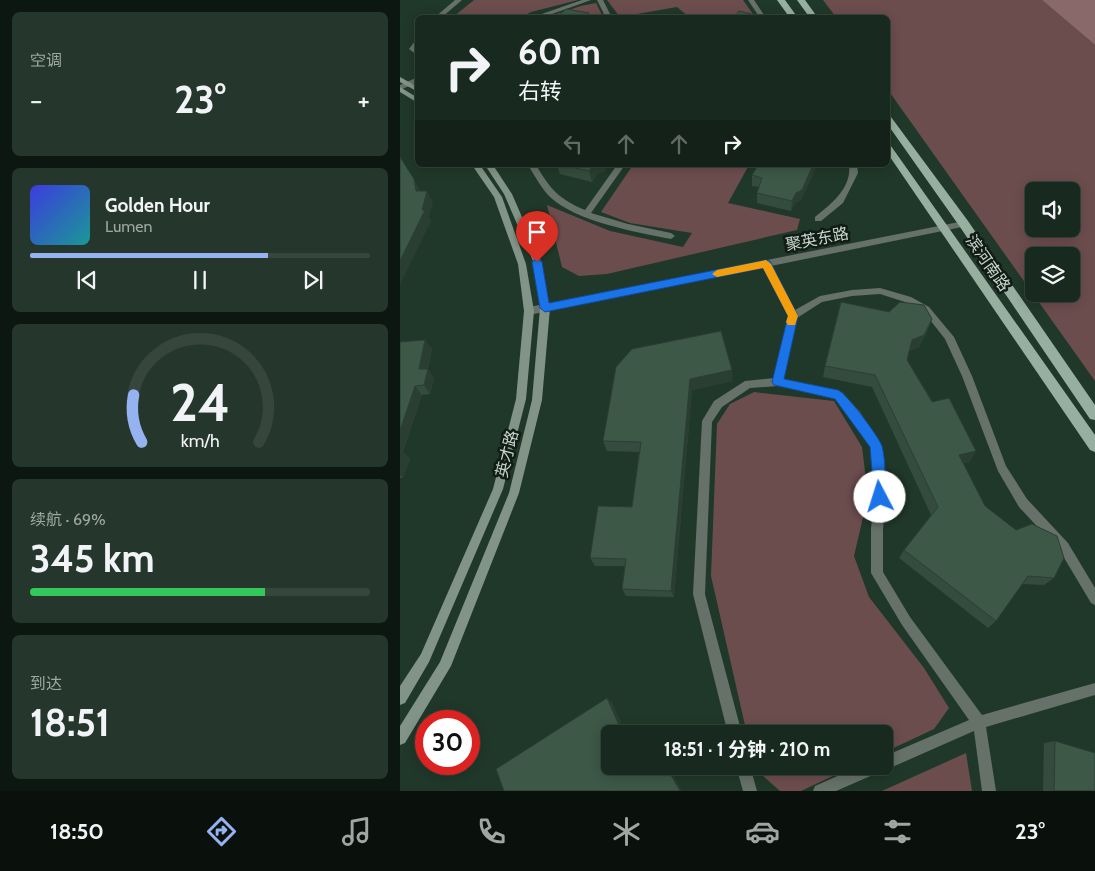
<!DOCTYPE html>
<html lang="zh">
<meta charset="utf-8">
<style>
:root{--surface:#182a1f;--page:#25362c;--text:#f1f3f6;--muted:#9fa7a4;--line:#36463d;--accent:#95b2f1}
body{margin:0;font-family:Cabin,"Noto Sans SC",sans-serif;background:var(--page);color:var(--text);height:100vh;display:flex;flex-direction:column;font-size:19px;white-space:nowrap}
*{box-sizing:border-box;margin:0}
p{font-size:16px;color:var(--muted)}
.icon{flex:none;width:28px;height:28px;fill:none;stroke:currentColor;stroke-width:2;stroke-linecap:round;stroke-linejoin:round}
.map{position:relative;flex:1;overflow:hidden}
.sheet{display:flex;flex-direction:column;gap:12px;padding:12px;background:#0d1711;width:400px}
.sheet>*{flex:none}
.top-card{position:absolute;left:15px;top:15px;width:475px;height:152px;border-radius:8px;box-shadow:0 2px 12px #0003,0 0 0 1px var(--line);background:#182a1f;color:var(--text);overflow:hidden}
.buttons{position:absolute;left:625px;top:182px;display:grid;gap:10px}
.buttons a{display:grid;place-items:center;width:55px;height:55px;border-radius:8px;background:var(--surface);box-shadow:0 2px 12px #0003,0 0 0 1px var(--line);font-size:25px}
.speed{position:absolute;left:15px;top:710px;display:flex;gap:10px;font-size:25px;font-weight:700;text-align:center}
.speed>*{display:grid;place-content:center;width:65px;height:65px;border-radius:50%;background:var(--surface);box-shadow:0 2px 12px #0003,0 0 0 1px var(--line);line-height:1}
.speed .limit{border:8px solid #d22;background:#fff;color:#111}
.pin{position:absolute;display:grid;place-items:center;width:42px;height:42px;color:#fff;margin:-51px -21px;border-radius:50% 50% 50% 0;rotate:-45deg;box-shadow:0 0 5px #0007}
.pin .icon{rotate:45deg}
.me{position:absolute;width:55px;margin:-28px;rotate:355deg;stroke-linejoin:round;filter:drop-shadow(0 0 4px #0008)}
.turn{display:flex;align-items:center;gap:18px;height:105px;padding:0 20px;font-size:22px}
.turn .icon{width:65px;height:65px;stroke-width:2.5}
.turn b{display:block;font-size:35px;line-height:42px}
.lanes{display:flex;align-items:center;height:48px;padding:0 20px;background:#0003;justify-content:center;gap:25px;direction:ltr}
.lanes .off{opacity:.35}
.big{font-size:38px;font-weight:700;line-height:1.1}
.sheet .widget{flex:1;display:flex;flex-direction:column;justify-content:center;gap:8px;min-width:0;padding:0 18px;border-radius:8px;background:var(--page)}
.sheet .dial{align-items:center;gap:0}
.dial svg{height:130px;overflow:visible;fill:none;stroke:var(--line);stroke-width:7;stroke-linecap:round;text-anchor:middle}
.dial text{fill:var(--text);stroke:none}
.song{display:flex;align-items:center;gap:15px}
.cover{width:60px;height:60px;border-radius:8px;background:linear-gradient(135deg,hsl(240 70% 55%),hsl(180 70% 35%))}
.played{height:5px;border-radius:2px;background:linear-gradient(90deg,var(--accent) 70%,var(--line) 70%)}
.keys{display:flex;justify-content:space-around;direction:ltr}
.heat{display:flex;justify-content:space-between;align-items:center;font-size:28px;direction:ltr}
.charge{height:8px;border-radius:4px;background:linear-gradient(90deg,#34c759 69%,var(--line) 0)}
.trip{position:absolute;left:201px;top:725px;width:292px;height:50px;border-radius:8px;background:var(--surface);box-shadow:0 2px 12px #0003,0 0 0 1px var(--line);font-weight:700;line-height:50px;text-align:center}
.dock{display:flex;height:80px;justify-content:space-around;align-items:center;background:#0a110c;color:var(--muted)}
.dock .icon{width:35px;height:35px}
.dock .current{color:var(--accent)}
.dock b{font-size:22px;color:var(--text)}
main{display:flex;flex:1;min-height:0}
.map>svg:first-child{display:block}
.green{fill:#6c4d4e;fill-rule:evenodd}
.water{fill:#8a696a}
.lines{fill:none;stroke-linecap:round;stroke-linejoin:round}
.minor{fill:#657169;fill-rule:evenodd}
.secondary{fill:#819487;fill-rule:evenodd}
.primary{fill:#96af9f;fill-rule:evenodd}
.wall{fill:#344c3d}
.shaded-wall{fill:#2b3e32}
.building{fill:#3d5847;stroke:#2b3e32}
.route{fill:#1a73e8;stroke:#114b97}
.slow{fill:#f59e0b}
.labels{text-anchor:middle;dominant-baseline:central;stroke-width:5;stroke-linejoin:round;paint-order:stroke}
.street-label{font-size:16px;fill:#c7d6cc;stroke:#121c16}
</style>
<main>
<section class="sheet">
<div class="widget"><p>空调</p>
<div class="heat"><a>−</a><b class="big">23°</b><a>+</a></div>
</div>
<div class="widget">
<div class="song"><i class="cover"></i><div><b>Golden Hour</b><p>Lumen</p></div></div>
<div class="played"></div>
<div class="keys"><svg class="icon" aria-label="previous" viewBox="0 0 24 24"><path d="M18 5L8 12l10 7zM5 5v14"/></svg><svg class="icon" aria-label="pause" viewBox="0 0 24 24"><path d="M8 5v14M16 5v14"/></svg><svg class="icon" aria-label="next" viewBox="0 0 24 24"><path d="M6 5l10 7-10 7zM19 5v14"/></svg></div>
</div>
<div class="widget dial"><svg viewBox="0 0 100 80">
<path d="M14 69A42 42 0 1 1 86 69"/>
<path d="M14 69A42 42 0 0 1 9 40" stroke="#95b2f1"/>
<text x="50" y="56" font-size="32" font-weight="700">24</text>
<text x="50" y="72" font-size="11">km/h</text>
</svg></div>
<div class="widget"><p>续航 · 69%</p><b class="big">345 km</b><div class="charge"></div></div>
<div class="widget"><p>到达</p><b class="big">18:51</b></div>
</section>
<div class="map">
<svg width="695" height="791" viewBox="0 0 695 791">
<rect width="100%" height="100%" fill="#203829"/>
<g class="green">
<path d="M74 0H178L131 12 122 17H53Z"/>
<path d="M207 0H343L355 17H289L277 7 220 17Z"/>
<path d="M423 0H642L695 45V381L488 90V18L436 17ZM634 191H671V229H634ZM634 256H671V294H634Z"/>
<path d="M196 3 203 17 144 18 181 6Z"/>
<path d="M233 165H349L328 203 400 219 397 230 207 274 179 276 162 267 147 205 210 231 283 247 292 233 230 223 201 212Z"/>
<path d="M354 392 434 401 462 447 468 496 454 556 469 597 524 668 549 708 534 729 485 752V734H347L311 576 317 424 330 404Z"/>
<path d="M566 753 572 791H482Z"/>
<path d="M358 766H454L401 791H380L362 775Z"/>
</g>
<path class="water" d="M642 0H695V45Z"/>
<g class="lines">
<g class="minor">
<path d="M55 0H62L41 18H34Z"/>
<path d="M182 0H191L141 18H130Z"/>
<path d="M197 0H203L212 18H206Z"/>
<path d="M348 0H354L366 18H360Z"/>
<path d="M18 37V45L15 49 18 50V56L9 49Z"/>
<path d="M18 77V82L0 90V85Z"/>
<path d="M128 165H136C150 189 159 199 185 210L217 165H225L191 213 228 224 271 233 275 236 271 239C236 232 177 222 150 197 141 188 135 176 128 165Z"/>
<path d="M449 165H457L458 173 443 203 421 221H415V217C431 204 452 188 449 165Z"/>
<path d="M564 221 567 222V226L371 266 395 310 420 296 452 290 480 288 511 297 529 307 554 337 572 376 606 466 627 499 668 543 695 588V605L691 603 660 551 619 507 598 471 562 376 545 339 523 311 505 302 480 294 452 296 422 302 397 318 384 379 442 392 460 412 480 443 486 497 483 529V572L510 617 582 715 695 683V695L586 727 596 791H582L574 731 490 768 485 770 483 769 482 771 436 791H413L415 786 460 766H485V756L569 720 502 625 471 573V529L474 497 471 447 452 418 435 399 378 386 350 388 322 407 312 422 305 594 342 734H328L293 594 302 421 314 401 345 381 374 378 388 316 363 267 129 315 124 311 129 307Z"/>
<path d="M336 766H350L357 791H343Z"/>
</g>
<g class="secondary">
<path d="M0 77 18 87V92L0 82Z"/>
<path d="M0 87 18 98V103L0 92Z"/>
<path d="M72 165H80L102 197 126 264 134 311 126 399 103 489 29 662 5 703 0 705V686L21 654 93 489 116 399 124 311 118 264 94 197Z"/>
<path d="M85 165H93L112 194 141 261 150 308 142 400 119 493 51 666 5 743 0 745V726L40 662 109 493 132 400 140 308 133 261 104 194Z"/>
</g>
<g class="primary">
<path d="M377 0H385L398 18H390Z"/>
<path d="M397 0H405L418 18H410Z"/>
<path d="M488 116 491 117 568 221 695 405V420L690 419 560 227 488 125Z"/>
<path d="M488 145 491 146 695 435V452L690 450 488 154Z"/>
</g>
</g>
<g class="wall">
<path d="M157 165H208L204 172 197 174 192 182 160 174Z"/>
<path d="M358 165H417L401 200 395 203 391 211 357 203V193L359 187 352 186V175Z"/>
<path d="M489 312 532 319 527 332 519 347 509 351 507 360 570 462 563 463 585 506 654 578 644 585 622 584 596 621 588 628 499 558 504 550 531 515 472 387 423 377 425 366Z"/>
<path d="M25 340 32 349 28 369 34 378 30 394 22 395 3 452 10 459 3 478H0V342Z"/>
<path d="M216 367 333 381 292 390 274 597 226 596 222 589 225 566H195L190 558 232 507 239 452 207 451 203 441Z"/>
<path d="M655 741 695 791H643L644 743Z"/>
</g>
<g class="shaded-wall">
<path d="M189 13 190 18H184Z"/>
<path d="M193 165H208L204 172 197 174 192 182 189 171Z"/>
<path d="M413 165H417L401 200 395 203 391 211 392 201 396 193Z"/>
<path d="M14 179 20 191 22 203 16 191Z"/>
<path d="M27 191 33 202 29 217 31 221 0 285V261L22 210Z"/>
<path d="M532 319 527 332 519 347 508 352 512 340Z"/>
<path d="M25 340 32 349 27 373 28 369 34 378 30 394 24 385 19 369Z"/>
<path d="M332 370 333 381 292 390 274 597 271 591 290 379Z"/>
<path d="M15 386 22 395 3 452 10 459 3 478 0 475V431Z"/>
<path d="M576 451 570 462 553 465 559 455Z"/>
<path d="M207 698 212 702 226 734H223Z"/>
<path d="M266 766H268L282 791H280Z"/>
</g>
<g class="building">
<path d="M166 9 189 13 184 18H156Z"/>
<path d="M339 11 363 17V18H334Z"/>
<path d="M0 157 14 179 16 191H27L22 210H25L0 261Z"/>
<path d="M163 165H193L189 171Z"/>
<path d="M358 165H413L402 190 396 193 392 201 357 193 362 178 352 175Z"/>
<path d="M441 302 489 312 500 302 524 305 532 319 524 335 512 340 507 360 532 402 549 398 576 451 559 455 585 506 616 530 632 524 657 536 664 558 654 578 628 576 596 621 504 550 538 507 475 375 425 366Z"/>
<path d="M321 331 332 370 290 379 271 591 222 589 226 559 190 558 198 506 232 507 241 442 203 441 216 367 232 349Z"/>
<path d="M25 340 19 369H28L24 385 15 386 0 431V342Z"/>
<path d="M207 698 223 734H210V766H266L280 791H104L96 769Z"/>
<path d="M655 741 695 753V791H654Z"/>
</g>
<path class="route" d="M137 258 142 262 149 303 366 260 370 261 398 316 384 379 438 390C446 393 479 437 482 446 486 462 485 481 486 497L484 501 480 503 476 501 474 497 470 447 435 399 374 385 372 382 388 316 363 268 145 312 140 308 132 262Z"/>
<path class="slow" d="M366 260 371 264 398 316 395 325H388L386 322 388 316 363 268 317 277 312 274 317 270Z"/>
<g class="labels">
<g class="street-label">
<text transform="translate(417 239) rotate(-11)">聚英东路</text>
<text transform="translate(588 263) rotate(55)">滨河南路</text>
<text transform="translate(107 454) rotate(-76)">英才路</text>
</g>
</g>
</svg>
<div class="buttons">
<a><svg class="icon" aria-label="sound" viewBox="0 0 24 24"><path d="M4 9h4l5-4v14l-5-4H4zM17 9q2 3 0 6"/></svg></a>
<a><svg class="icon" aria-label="layers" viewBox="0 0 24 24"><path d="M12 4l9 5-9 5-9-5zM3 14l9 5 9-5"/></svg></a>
</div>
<div class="speed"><div class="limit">30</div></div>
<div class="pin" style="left:137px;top:262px;background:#d93025"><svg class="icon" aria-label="arrive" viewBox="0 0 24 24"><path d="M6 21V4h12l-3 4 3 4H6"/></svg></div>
<svg class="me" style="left:480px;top:497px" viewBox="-20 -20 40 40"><circle r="19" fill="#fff"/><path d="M0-13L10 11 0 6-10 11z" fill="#1a73e8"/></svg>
<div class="trip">18:51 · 1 分钟 · 210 m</div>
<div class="top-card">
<div class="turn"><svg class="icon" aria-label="right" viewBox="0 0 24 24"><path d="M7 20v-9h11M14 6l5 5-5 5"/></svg><div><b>60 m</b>右转</div></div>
<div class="lanes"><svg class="icon off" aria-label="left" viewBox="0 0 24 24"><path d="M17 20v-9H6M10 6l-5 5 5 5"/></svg><svg class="icon off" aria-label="ahead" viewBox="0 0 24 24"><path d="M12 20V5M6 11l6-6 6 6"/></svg><svg class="icon off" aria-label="ahead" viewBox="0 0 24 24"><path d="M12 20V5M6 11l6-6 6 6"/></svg><svg class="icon" aria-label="right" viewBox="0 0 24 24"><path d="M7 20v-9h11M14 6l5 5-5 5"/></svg></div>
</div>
</div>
</main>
<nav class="dock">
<b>18:50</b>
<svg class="icon current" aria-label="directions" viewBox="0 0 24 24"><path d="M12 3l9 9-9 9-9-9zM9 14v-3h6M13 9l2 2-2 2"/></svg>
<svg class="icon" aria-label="music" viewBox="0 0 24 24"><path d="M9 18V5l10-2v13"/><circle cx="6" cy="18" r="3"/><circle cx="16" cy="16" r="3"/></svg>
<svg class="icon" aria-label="phone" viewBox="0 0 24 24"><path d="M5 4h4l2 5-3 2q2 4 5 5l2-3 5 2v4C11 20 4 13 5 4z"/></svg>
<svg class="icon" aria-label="climate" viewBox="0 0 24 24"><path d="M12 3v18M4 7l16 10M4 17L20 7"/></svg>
<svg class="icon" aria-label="car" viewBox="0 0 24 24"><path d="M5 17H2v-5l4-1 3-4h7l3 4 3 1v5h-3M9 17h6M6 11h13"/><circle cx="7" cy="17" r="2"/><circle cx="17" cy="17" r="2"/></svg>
<svg class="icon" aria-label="filters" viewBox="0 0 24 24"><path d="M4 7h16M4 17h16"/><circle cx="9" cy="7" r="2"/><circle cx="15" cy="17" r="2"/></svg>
<b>23°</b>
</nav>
